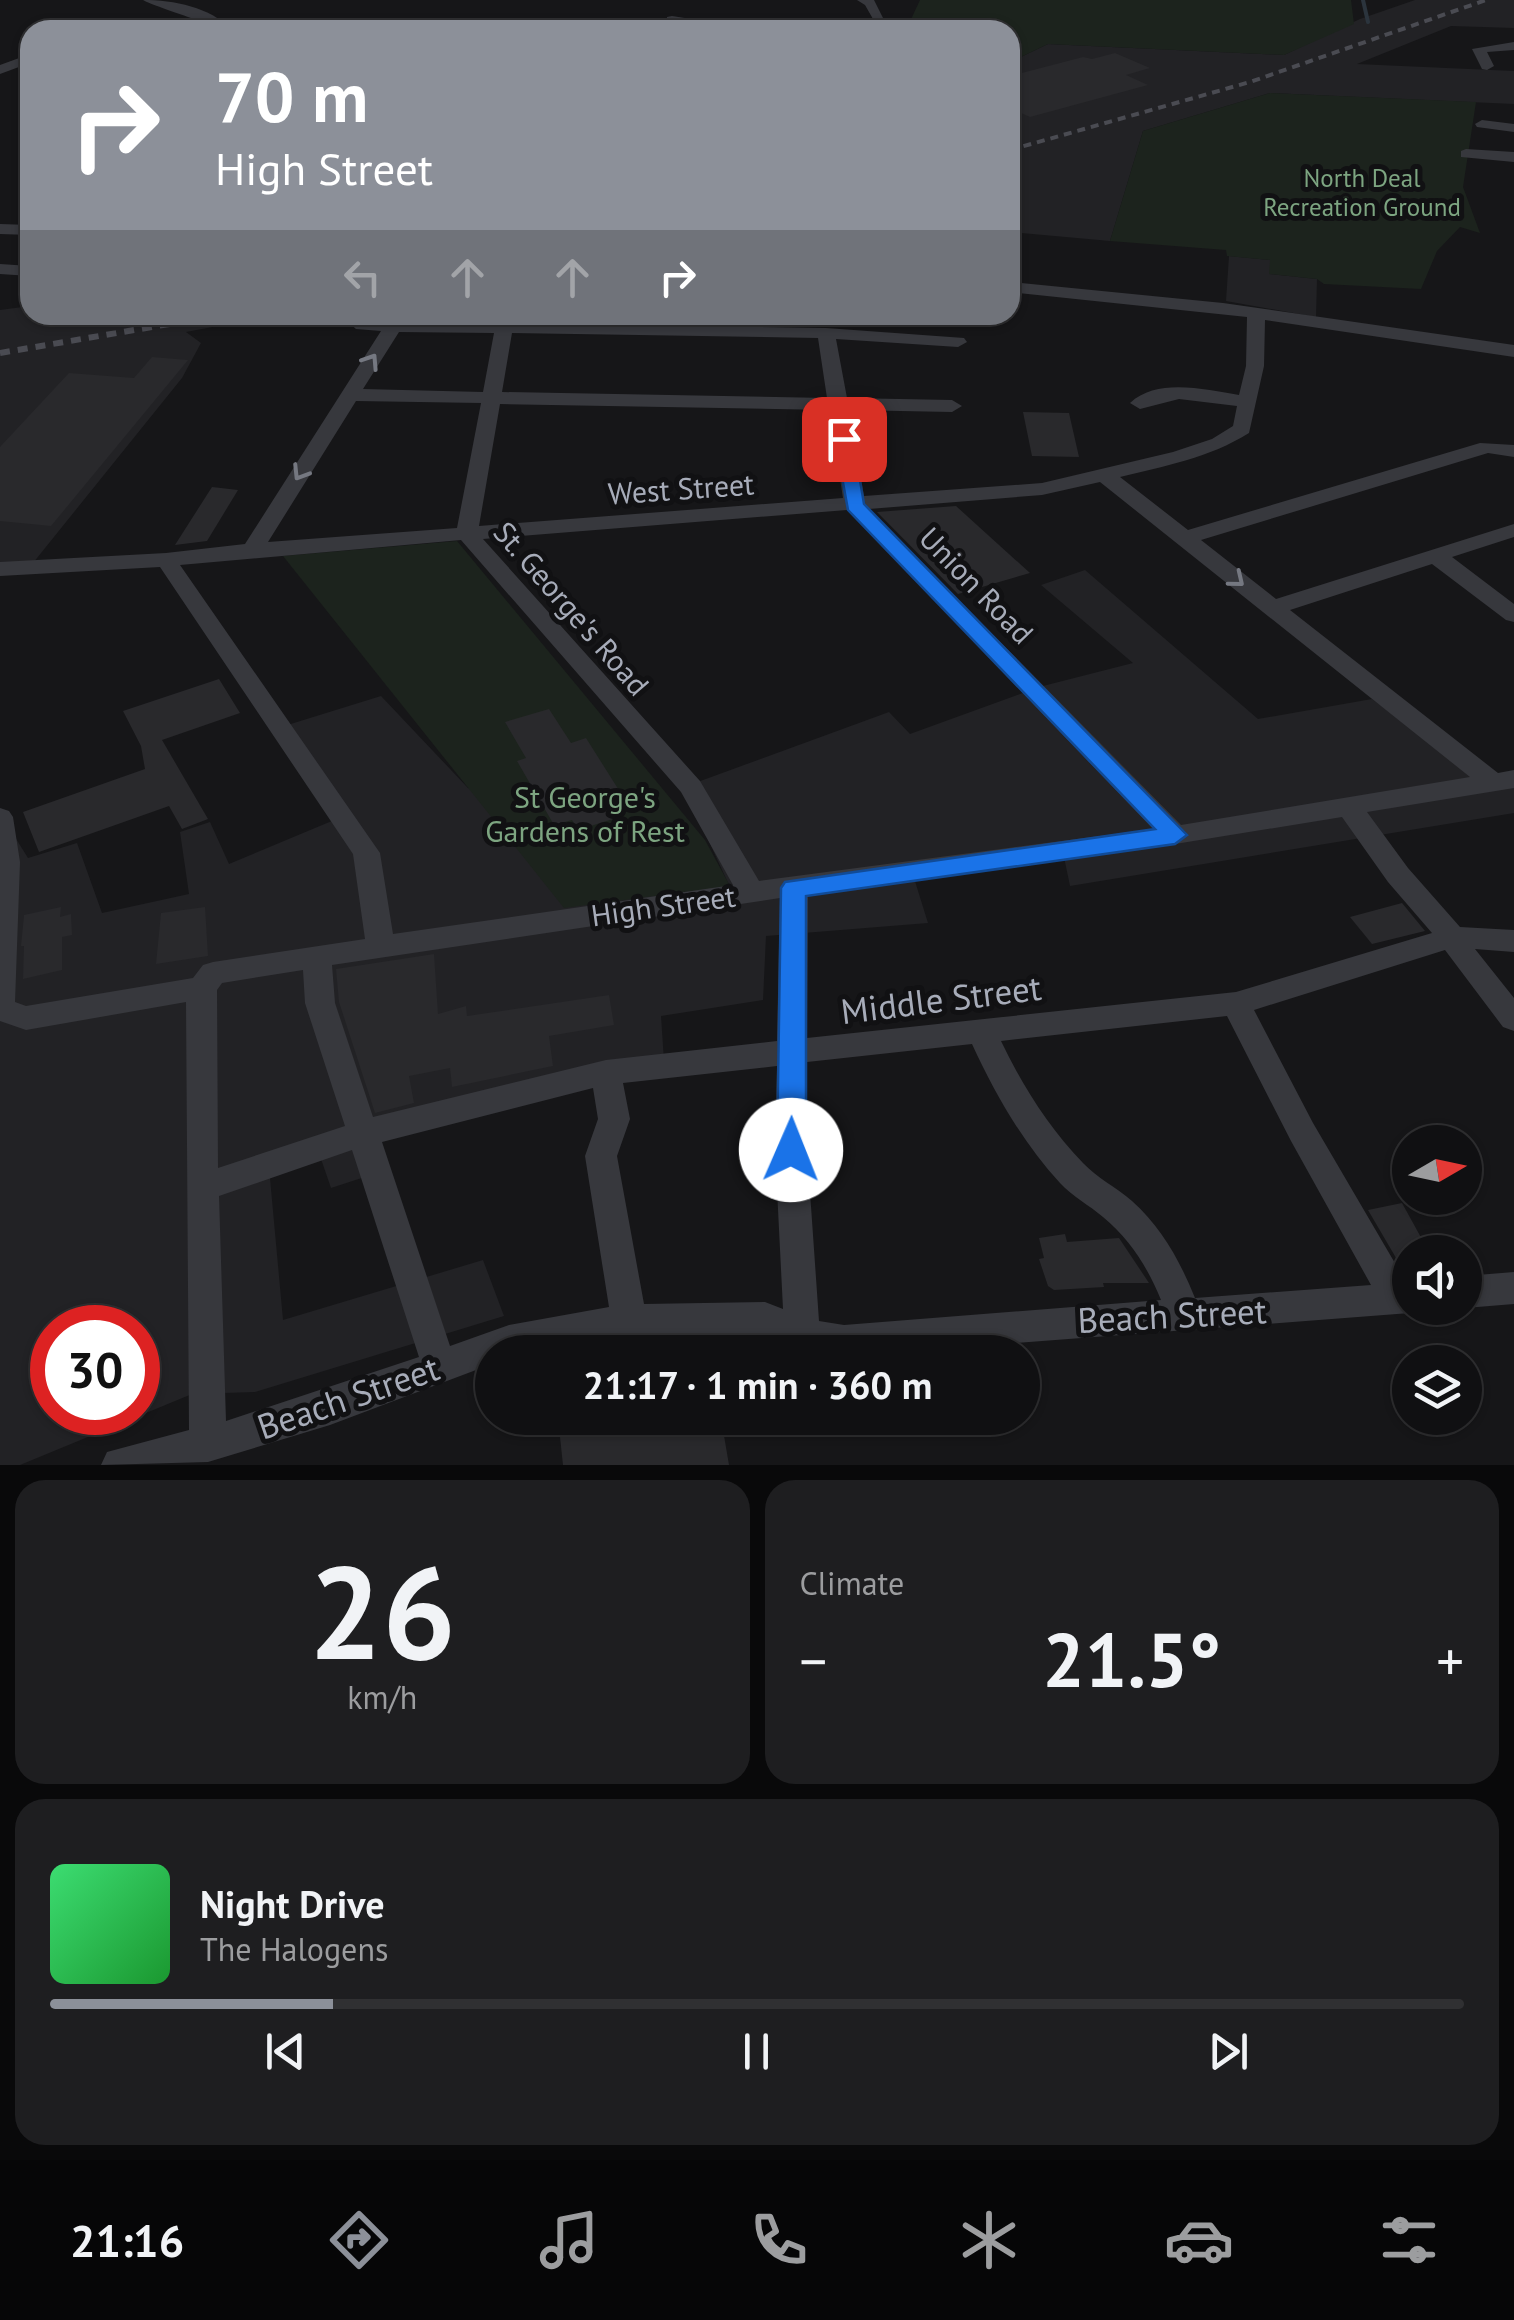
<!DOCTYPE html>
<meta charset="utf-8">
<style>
:root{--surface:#101012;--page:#1e1e20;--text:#f1f3f6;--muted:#9c9d9f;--line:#303032;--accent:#8c9099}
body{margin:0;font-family:"PT Sans",sans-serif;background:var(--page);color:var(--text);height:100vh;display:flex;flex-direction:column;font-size:38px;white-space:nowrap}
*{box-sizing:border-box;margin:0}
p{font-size:32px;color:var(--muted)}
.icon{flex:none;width:55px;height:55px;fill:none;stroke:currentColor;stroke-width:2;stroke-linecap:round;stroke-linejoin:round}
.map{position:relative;height:1465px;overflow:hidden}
.panel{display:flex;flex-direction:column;gap:15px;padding:15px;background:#09090a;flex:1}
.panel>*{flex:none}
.hud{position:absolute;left:20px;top:20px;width:1000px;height:305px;border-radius:30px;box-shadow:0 2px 8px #0004,0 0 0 2px var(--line);background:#8c9099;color:#fff;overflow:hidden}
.needle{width:65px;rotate:81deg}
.buttons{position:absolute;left:1392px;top:1125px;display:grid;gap:20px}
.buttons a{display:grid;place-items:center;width:90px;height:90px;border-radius:50%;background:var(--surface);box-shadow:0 2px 8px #0004,0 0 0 2px var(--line);font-size:50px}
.speed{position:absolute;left:30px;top:1305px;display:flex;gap:20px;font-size:50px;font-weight:700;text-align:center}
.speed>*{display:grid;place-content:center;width:130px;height:130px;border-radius:50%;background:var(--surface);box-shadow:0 2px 8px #0004,0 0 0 2px var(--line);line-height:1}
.speed .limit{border:15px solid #d22;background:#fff;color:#111}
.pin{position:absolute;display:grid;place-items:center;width:85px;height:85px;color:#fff;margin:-42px;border-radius:20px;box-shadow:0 5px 15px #0006}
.me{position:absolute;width:110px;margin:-55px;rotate:1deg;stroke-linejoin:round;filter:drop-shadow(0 0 8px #0008)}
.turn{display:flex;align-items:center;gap:35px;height:210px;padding:0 30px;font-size:45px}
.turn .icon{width:130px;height:130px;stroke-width:2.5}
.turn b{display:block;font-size:70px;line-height:85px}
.lanes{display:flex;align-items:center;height:95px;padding:0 30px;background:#0003;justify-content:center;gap:50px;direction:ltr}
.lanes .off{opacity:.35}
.big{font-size:75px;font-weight:800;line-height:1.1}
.panel .tile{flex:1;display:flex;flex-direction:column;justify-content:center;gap:15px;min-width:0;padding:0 35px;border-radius:30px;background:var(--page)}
.panel .dial{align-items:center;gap:0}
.dial b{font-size:130px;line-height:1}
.song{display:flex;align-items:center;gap:30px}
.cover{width:120px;height:120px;border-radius:15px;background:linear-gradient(135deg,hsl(140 70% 55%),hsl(130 70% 35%))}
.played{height:10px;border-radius:5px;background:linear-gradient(90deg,var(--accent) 20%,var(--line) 20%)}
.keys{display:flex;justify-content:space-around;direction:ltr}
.heat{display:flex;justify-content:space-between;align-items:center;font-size:55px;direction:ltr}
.panel .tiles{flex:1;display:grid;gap:15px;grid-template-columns:1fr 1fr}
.tile:last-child{grid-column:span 2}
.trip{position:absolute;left:475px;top:1335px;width:565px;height:100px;border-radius:50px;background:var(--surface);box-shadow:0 2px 8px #0004,0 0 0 2px var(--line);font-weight:800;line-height:100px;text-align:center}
.tab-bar{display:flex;height:160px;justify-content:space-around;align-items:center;background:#060607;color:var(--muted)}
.tab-bar .icon{width:70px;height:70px}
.tab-bar .on{color:var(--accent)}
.tab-bar b{font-size:45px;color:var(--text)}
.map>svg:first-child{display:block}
.built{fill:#222225;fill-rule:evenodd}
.green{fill:#1c231d}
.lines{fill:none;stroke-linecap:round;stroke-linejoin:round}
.stream{stroke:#2b343d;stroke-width:4}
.building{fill:#29292c}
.minor{fill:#37383d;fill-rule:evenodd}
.rail-far1{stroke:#4a4b52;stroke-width:4;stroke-dasharray:8 6;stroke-linecap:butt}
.rail{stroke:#4a4b52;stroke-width:6;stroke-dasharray:10 8;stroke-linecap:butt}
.oneway{stroke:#757881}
.route{fill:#1a73e8;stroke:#114b97;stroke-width:2.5}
.labels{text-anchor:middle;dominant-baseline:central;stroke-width:10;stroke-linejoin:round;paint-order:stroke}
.far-park-label{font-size:25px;fill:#7da581;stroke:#111113}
.street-label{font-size:30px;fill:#a7acb9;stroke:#111113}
.park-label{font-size:30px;fill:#7da581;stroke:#111113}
.near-street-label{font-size:35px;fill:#a7acb9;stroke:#111113}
</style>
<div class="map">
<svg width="1514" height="1465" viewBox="0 0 1514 1465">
<rect width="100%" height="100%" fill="#161618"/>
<g class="built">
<path d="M1415 0H1514V28L1451 26 1357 64 1514 71V104L1270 93 1143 131 1110 241 1010 232V62L1048 44 1284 55 1360 19Z"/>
<path d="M1229 256 1270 260V274L1317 279 1316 317 1226 301Z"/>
<path d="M30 306V315H275L186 332 201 343 182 378 33 563 0 574V310Z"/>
<path d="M1085 570 1258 719 1372 699 1478 777 1514 771V813L1070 886 1064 857 914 878 928 923 766 936 763 1000 661 1016 664 1061 365 1133 377 1173 331 1188 320 1156 270 1178 283 1320 483 1260 504 1316 255 1392 192 1394 20 1465H0V813L28 858 77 843 102 913 189 894 180 832 210 822 229 864 339 818 281 727 381 696 468 788 729 885 684 787 889 712 910 734 1039 687 1133 663 1041 585ZM52 1328H138V1412H52Z"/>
</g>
<g class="green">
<path d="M920 0H1351L1354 24 1284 55 1048 44 1010 62V30H906Z"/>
<path d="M1270 93 1476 102 1463 187 1480 233 1460 227 1437 251 1421 289 1324 284 1317 279 1269 274 1270 260 1227 256 1226 250 1110 241 1143 131Z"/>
<path d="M457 541 705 840 730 886 564 908 283 556Z"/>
</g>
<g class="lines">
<path class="stream" d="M1363 0 1368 22"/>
</g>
<g class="building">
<path d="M1115 53 1150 68 1126 75 1148 85 1030 117 1010 108V76L1083 57 1092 59Z"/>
<path d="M152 357 188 360 51 526 0 521V447L69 373 134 378Z"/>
<path d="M1023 412 1069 413 1079 457 1032 456Z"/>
<path d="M212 487 238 490 207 541 175 545Z"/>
<path d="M956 506 1030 573 958 594 877 512Z"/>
<path d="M219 679 240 713 162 740 208 819 182 829 169 806 39 852 23 812 145 769 141 746 123 711Z"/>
<path d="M549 709 571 743 586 738 627 803 611 809 616 818 578 830 572 820 554 825 517 761 526 758 505 722Z"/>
<path d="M1402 903 1425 931 1372 944 1350 917Z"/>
<path d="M61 907 60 917 71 914 72 935 62 937V970L23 979 24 946H21L24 915Z"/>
<path d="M205 907 208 956 156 964 161 913Z"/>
<path d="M434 954 438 1014 466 1006 467 1016 609 995 614 1025 549 1036 553 1066 452 1087 450 1068 409 1076 414 1103 375 1113 339 1002 336 969Z"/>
<path d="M1402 1203 1429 1252H1410V1262L1399 1263 1368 1210Z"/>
<path d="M1065 1234 1067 1242 1119 1238 1149 1283H1103L1104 1287 1054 1290 1048 1286 1039 1259 1044 1258 1039 1238Z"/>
<path d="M707 1339 709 1352H625L624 1344 644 1340Z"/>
<path d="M558 1418H721L729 1465H563Z"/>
</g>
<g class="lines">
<g class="minor">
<path d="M143 0C174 0 210 7 232 30 225 30 151 5 143 0Z"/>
<path d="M857 0H874L889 30H873L877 26 865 5Z"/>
<path d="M672 16 736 26 742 30H711L667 23V17Z"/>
<path d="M1514 42V50L1487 52 1494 66 1487 70 1482 69 1472 49Z"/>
<path d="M22 57 29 61 27 64 0 74V65Z"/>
<path d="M1482 120 1514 124V132L1477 127 1475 124Z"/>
<path d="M1466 149 1514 152V162L1461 157V151Z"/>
<path d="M0 224 30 225V235L0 234Z"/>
<path d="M0 264 30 266V276L0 274Z"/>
<path d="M1010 282 1223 303 1514 345V357L1265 320 1264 366 1249 433C1209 458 1165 466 1120 477L1188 530 1480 443 1514 445V457L1488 453 1201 540 1276 599 1514 524V537L1452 557 1514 604V622L1506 620 1432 564 1290 610 1498 773 1514 770V788L1367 812 1408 868 1460 927 1514 930V952L1475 949 1514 998V1031L1503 1027 1445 950 1254 1010 1313 1123 1406 1282 1410 1281V1308H1422L1410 1313 898 1352H810L764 1334 629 1336 537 1352H492V1364L330 1425 208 1462 101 1465 107 1452 189 1430 186 1002 26 1030 0 1021V808L9 811 13 817 20 862 15 1002 26 1006 193 978 203 965 213 962 365 939 353 854 160 567 0 576V562L166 553 245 544 381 331 356 329 340 315 393 321 826 328 964 338 967 342 958 347 836 339 847 398 952 400 962 406 952 412 849 410 864 496 1042 483 1173 452 1212 439 1233 426 1237 406 1179 399 1140 409 1130 403C1158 377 1206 390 1239 395L1246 366 1247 317 1010 292ZM399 332 494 333 483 392 363 389ZM512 333 818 338 827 398 502 392ZM356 401 481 403 457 528 268 542ZM500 404 829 410 843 498 479 526ZM1100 482 1470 777 1181 825 869 509 1042 495ZM847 510H848L1153 829 759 881 700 781 483 539ZM461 540 681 792 733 885 393 934 380 853 180 565ZM1342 817 1388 882 1432 933 1236 992 807 1038 808 895 1175 844ZM780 898 777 1041 606 1060 373 1117 335 1003 332 965ZM303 970 305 1003 345 1126 218 1168 217 990 222 983ZM1227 1016 1291 1141 1371 1285 1195 1298C1180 1261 1162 1228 1132 1201 1116 1187 1097 1178 1083 1163 1049 1128 1022 1085 1001 1041ZM972 1044C995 1094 1023 1143 1060 1183 1073 1197 1089 1205 1103 1217 1130 1239 1148 1268 1161 1300L844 1325 819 1321 807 1149V1062ZM777 1066 775 1149 783 1309 765 1302 644 1304 617 1156 630 1119 623 1083ZM593 1088 598 1119 585 1156 609 1307 509 1325 450 1346 382 1142ZM352 1150 419 1357 226 1421 219 1196Z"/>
<path d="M1514 1272V1304L1465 1308V1276Z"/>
</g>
<path class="rail-far1" d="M1010 150 1250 82 1486 0"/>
<path class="rail" d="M0 353 222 315"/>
</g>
<defs><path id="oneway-chevron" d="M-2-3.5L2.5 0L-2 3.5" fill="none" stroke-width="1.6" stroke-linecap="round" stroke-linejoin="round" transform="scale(2.5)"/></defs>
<g class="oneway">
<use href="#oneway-chevron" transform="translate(371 361) rotate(-57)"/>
<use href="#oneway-chevron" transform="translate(300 473) rotate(122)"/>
<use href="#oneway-chevron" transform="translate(1237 580) rotate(39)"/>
</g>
<path class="route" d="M844 434 853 439 864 504 1187 835 1175 844 806 896V1150L802 1158 791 1162 781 1158 777 1150 781 888 785 882 1155 829 848 510 835 439Z"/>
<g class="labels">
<g class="far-park-label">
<text x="1362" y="178">North Deal<tspan x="1362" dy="29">Recreation Ground</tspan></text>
</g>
<g class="street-label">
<text transform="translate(681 488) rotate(-4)">West Street</text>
<text transform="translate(977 585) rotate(46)">Union Road</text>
<text transform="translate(572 608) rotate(49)">St. George's Road</text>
<text transform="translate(663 905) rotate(-8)">High Street</text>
</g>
<g class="park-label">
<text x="585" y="796">St George's<tspan x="585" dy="34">Gardens of Rest</tspan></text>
</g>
<g class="near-street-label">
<text transform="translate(941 999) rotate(-7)">Middle Street</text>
<text transform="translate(1172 1315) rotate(-3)">Beach Street</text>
<text transform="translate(348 1397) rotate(-19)">Beach Street</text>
</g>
</g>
</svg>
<div class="buttons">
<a><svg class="needle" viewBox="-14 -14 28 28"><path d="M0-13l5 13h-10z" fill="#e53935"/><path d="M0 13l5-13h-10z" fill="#9c9d9f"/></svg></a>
<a><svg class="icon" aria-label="sound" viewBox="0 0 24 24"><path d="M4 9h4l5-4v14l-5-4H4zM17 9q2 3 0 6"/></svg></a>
<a><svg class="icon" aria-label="layers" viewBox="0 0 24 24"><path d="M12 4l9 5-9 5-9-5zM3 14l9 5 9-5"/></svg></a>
</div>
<div class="speed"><div class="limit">30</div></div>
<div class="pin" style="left:844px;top:439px;background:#d93025"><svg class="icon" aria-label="arrive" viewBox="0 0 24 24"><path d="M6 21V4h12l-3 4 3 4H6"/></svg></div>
<svg class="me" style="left:791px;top:1150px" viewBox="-20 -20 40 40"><circle r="19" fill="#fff"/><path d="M0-13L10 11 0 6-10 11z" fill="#1a73e8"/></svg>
<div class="trip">21:17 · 1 min · 360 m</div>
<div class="hud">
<div class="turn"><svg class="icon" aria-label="right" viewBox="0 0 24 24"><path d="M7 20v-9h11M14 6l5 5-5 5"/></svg><div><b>70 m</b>High Street</div></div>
<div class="lanes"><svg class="icon off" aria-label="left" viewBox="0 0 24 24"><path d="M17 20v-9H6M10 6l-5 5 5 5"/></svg><svg class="icon off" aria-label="ahead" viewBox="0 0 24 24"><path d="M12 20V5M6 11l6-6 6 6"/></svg><svg class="icon off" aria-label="ahead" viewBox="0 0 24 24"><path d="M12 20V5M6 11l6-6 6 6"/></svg><svg class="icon" aria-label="right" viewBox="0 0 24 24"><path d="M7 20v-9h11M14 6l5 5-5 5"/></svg></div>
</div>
</div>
<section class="panel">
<div class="tiles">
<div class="tile dial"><b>26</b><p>km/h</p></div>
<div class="tile"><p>Climate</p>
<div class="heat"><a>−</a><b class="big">21.5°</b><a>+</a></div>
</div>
<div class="tile">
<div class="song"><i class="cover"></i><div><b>Night Drive</b><p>The Halogens</p></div></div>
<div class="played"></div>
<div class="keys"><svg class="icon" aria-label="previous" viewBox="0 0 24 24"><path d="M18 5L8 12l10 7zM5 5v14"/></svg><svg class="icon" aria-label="pause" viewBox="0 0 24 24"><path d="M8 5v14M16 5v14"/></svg><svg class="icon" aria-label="next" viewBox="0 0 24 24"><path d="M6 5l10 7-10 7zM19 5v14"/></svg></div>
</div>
</div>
</section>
<nav class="tab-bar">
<b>21:16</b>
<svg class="icon on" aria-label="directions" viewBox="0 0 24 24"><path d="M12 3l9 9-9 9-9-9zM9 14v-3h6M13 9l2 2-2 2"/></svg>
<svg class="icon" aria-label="music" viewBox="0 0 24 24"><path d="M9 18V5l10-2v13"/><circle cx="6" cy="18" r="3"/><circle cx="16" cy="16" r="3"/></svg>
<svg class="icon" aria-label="phone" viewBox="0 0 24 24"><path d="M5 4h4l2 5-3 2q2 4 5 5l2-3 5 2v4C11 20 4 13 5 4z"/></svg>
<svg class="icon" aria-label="climate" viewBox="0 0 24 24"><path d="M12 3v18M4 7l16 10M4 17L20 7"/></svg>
<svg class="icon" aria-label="car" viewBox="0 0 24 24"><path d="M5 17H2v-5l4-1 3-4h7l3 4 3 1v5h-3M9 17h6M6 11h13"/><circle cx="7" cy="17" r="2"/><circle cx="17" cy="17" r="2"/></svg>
<svg class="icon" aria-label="filters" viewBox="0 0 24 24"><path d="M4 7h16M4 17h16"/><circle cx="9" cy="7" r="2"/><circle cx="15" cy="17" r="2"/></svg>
</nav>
